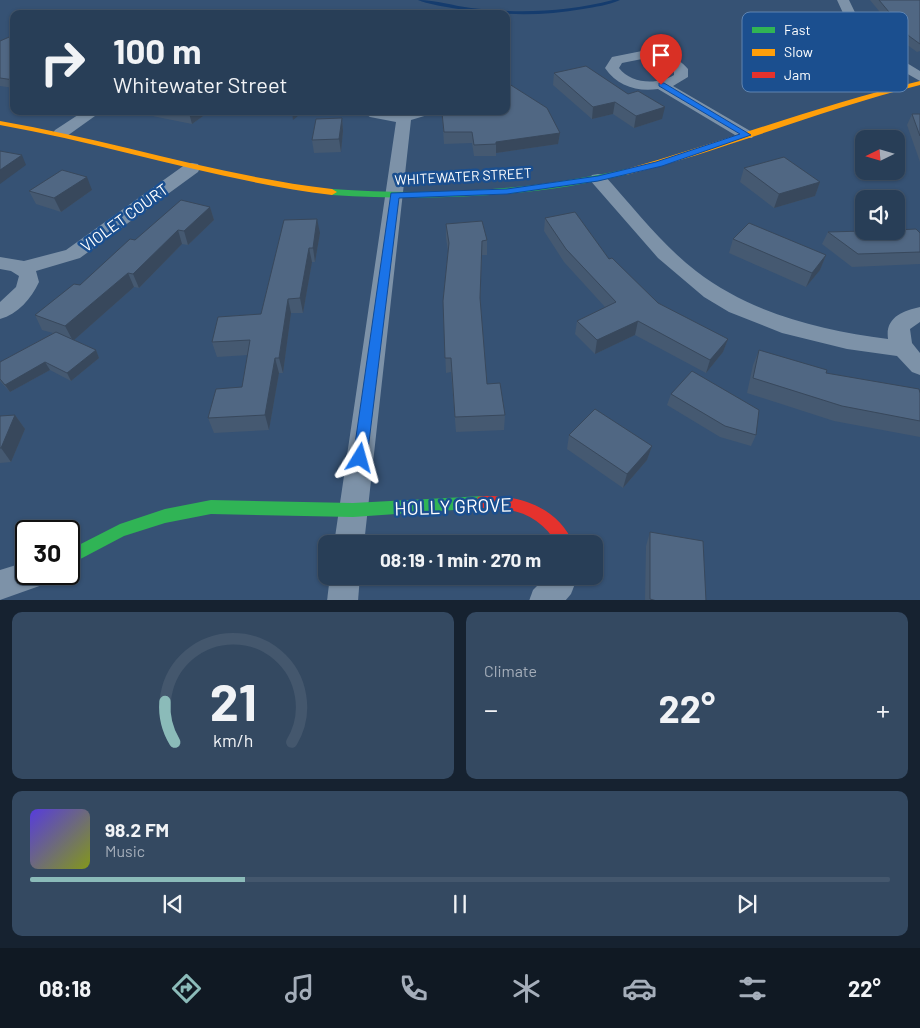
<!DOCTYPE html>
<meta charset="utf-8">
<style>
:root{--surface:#283e57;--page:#344961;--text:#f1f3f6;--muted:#a5aeba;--line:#44576d;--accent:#8bbbb9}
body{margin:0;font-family:Barlow,sans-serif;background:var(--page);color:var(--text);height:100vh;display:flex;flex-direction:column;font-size:19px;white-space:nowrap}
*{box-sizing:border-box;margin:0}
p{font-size:16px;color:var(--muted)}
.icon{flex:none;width:28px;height:28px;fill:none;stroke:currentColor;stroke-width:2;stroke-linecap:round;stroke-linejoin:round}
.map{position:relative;height:600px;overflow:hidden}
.side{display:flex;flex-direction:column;gap:12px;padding:12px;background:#162230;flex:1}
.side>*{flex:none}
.guide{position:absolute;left:10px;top:10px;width:500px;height:105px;border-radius:10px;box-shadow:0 1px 4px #0004,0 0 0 1px var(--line);background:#283e57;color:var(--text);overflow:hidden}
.needle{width:32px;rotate:265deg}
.tools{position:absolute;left:855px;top:130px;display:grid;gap:10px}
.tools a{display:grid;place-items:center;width:50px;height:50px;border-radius:10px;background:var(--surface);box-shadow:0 1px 4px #0004,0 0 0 1px var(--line);font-size:25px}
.speed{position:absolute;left:15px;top:520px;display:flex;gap:10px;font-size:25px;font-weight:700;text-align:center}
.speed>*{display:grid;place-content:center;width:65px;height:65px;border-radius:50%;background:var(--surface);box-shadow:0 1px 4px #0004,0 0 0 1px var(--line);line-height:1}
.speed .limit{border:2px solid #111;border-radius:8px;background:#fff;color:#111}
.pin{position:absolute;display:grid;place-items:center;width:42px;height:42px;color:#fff;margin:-51px -21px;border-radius:50% 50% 50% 0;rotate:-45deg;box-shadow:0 0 5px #0007}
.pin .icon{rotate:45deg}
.me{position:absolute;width:55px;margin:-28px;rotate:8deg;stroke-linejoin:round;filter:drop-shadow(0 0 4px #0008)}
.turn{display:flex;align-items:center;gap:18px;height:105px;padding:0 20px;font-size:22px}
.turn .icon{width:65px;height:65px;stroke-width:2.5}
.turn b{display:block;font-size:35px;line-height:42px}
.big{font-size:38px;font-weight:700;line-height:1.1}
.side .card{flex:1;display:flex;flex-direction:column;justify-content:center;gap:8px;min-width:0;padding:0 18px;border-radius:10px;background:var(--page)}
.side .dial{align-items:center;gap:0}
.dial svg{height:130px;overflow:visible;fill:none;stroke:var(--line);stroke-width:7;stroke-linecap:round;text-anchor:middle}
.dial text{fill:var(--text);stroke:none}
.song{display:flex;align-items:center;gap:15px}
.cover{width:60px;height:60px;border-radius:8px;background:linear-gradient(135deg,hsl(250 70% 55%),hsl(70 70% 35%))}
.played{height:5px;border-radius:2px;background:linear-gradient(90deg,var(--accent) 25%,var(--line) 25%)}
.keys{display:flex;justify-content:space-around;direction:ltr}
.heat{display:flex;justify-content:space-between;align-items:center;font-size:28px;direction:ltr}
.side .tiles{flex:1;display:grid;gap:12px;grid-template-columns:1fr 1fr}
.card:last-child{grid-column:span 2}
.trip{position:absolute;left:318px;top:535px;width:285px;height:50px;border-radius:10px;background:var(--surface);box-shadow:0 1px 4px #0004,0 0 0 1px var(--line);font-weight:700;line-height:50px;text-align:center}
.dock{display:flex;height:80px;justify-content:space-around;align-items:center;background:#101923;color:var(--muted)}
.dock .icon{width:35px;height:35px}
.dock .on{color:var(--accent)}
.dock b{font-size:22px;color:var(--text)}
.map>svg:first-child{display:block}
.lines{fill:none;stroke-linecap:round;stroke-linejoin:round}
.stream{fill:#153c6e;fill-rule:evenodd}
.street{fill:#7d92a8;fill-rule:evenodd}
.fast{fill:#30b455;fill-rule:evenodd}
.slow{fill:#ff9f0a;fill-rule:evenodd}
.jam{fill:#e5322d;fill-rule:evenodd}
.wall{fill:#455971}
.shaded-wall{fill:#38485c}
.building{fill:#506783;stroke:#38485c}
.route{fill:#1a73e8;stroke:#114b97}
.labels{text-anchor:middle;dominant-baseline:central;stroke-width:5;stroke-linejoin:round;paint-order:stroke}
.far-street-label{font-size:14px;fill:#fff;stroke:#1b4f8f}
.street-label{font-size:16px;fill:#fff;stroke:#1b4f8f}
.near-street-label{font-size:19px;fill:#fff;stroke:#1b4f8f}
.key{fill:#1b4f8f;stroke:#5f84b1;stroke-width:1}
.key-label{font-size:14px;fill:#fff}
</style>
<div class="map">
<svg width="920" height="601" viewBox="0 0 920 601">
<rect width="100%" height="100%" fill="#365274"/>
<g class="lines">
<path class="stream" d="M418 0C436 0 454 6 471 8 519 14 566 12 613 0H620C609 5 595 7 583 9 539 17 495 15 452 8 441 6 428 4 418 0Z"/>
<g class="street">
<path d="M837 0H849L866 35 874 43 920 71V81L864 49 854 37Z"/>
<path d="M642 51C658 52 677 55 688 69V77L673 86 752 132 754 135 752 138H740L658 89C637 92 617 86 605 68L612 57ZM642 59 658 61 674 70V75C658 85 631 84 619 68L622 63Z"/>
<path d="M84 111H102L67 136H55L53 133 55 130Z"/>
<path d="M361 111H433L431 114 411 120 364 544H334L396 122 370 117Z"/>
<path d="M192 163 198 164 200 168 198 172 80 258 36 271 39 282C31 299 18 314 0 319V302L16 287 19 276 11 271 0 269V257L24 261 66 250 186 164Z"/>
<path d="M598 174 604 175C634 208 661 244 696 271 752 314 820 330 888 339 885 317 903 311 920 307V322L910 329 912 343 920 353V375L912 372 897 356 847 349 782 333 729 312 704 297 658 258 589 179 592 175Z"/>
<path d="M26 562V574H49L45 584 0 600V570Z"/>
<path d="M330 576H360L358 601H327Z"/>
<path d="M547 576H578L571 594 565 601H529L533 590Z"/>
</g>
<g class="fast">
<path d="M626 169 629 170V174C531 198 432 201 332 195L327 192 332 189C432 196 528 191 626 169Z"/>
<path d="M483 496 488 497 490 502 488 507 483 508 353 517 211 514 165 523 124 536 69 565V550L120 524 165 509 211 500 353 503Z"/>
</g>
<g class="slow">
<path d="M920 81V85C820 110 725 150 626 175L621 172 623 170C723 142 819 105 920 81Z"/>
<path d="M0 121C112 140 219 176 332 189L337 192 332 195C219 181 112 145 0 125Z"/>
</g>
<path class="jam" d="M483 496C521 495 557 507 574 544H557C545 523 526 511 502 509 494 508 485 509 478 507L476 502 478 497Z"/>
</g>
<g class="wall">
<path d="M870 0H920V51L917 52 906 44Z"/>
<path d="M787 16 816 26 838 58 835 66 791 79 746 56 748 49 776 43 768 33 771 26H787L785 23Z"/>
<path d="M14 35V88L0 86V41Z"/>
<path d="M554 73 662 119 634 128 613 114 592 119 553 85Z"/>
<path d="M137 111H210L192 124 137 113Z"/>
<path d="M457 112 560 133 558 144 496 153V156H474L472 143 444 144 442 113Z"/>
<path d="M912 114H920V162L907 125Z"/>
<path d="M342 118 343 131 341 152 314 153 312 140Z"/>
<path d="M744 168 820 182 815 196 774 208 740 182Z"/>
<path d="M92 190 61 212 36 204 29 191Z"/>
<path d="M210 207 214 220 188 245 182 244 139 288 134 287 74 340 96 350 99 358 71 381 50 370 10 392 0 381V362L53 333 42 330 35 315 80 285 135 240Z"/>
<path d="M545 218 609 259 658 303 728 339 723 352 706 373 635 335 595 354 575 334 577 321 605 307 564 262 544 231Z"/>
<path d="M446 224 487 240V255H482L480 300 487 384 505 415 504 430 456 432 451 372 446 373 443 301 448 251 446 238Z"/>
<path d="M828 232 920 233V264L852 267 822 244Z"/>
<path d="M320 233 315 262H312L303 313H291L283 373H279L269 430 214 433 208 418 242 387 248 355 217 357 212 342 261 314Z"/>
<path d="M733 239 826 255 820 270 806 287 729 253Z"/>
<path d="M759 350 826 373 920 393V437L834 421 747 393 753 365Z"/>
<path d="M671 394 756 435 751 446 720 437 667 405Z"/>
<path d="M15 415 25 429 11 462 0 463V416Z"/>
<path d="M569 435 652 446 647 460 623 488 567 449Z"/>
<path d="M650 532 706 601H645L646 546Z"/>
</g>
<g class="shaded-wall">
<path d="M838 58 835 66 791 79 794 71Z"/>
<path d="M615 102 613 114 592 119 593 107Z"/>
<path d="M665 107 662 119 634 128 636 116Z"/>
<path d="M191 111H210L192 124 189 113Z"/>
<path d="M292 111H304L293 120Z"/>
<path d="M342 118 343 131 341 152 339 139Z"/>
<path d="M560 133 558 144 496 153V142Z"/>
<path d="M22 155 26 165 0 184V170Z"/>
<path d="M87 177 92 190 61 212 54 198Z"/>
<path d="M820 182 815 196 774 208 779 194Z"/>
<path d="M210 207 214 220 188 245 184 231Z"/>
<path d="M317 219 320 233 315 262 313 248Z"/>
<path d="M178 230 182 244 139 288 133 274Z"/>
<path d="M309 248 312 262 303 313 300 298Z"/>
<path d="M826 255 820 270 806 287 812 273Z"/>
<path d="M128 273 134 287 73 341 65 326Z"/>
<path d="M288 299 291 313 283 373 279 358Z"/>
<path d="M638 321 635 335 595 354 597 340Z"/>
<path d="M728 339 723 352 706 373 710 360Z"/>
<path d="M96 350 99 358 71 381 67 373Z"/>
<path d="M275 358 279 373 269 430 265 415Z"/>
<path d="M45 362 50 370 10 392 5 385Z"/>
<path d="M15 415 25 429 11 462 1 448Z"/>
<path d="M652 446 647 460 623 488 627 474Z"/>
</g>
<g class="building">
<path d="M879 0H920V44L909 36Z"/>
<path d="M14 35V80L0 78V41Z"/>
<path d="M586 66 628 94 638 91 665 107 636 116 615 102 593 107 554 73Z"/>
<path d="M506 82 547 108 560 133 496 142V144L474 145 472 132H444L442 113 457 112 458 111H506Z"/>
<path d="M181 111H191L189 113Z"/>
<path d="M912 114H920V136Z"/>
<path d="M342 118 339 139 312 140 316 119Z"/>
<path d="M0 151 22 155 0 170Z"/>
<path d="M784 157 820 182 779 194 744 168Z"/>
<path d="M62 170 87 177 54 198 29 191Z"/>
<path d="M181 200 210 207 184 231 178 230 133 274 128 273 65 326 35 315 74 284 80 285 130 239 135 240Z"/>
<path d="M575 212 609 259 612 258 658 303 728 339 710 360 638 321 597 340 577 321 616 302 566 249 545 218Z"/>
<path d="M317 219 313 248H309L300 298 288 299 279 358H275L265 415 208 418 216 389 242 387 250 340 212 342 218 317 261 314 284 220Z"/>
<path d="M482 221 487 240 482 241 480 298 487 384 500 383 505 415 455 417 451 358H445L443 301 449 243 446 224Z"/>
<path d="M749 223 826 255 812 273 733 239Z"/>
<path d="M916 229 920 233V252L858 254 828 232 864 231H896V230Z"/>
<path d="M56 332 96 350 67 373 45 362 5 385 0 379V362Z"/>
<path d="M759 350 827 370 826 373 919 389 920 393V421L842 406 753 378Z"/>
<path d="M692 371 759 410 756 435 725 426 671 394Z"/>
<path d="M595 409 652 446 627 474 569 435Z"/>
<path d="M15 415 1 448H0V416Z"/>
<path d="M650 532 703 541 706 601H657L650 599Z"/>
</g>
<path class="route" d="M659 83H664L751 135 662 166 598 181 507 194 399 198 367 458 365 462H355L353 458 391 193 507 189 598 176 656 162 740 134 659 86Z"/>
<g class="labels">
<g class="far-street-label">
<text transform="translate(463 176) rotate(-3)">WHITEWATER STREET</text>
</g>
<g class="street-label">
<text transform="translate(124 217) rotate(-36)">VIOLET COURT</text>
</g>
<g class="near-street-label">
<text transform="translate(453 506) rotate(-2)">HOLLY GROVE</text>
</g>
</g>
<rect x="742" y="12" width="166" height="80" rx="8" class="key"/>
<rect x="752" y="27" width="23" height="6" fill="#30b455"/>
<rect x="752" y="49" width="23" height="7" fill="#ff9f0a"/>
<rect x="752" y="72" width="23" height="6" fill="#e5322d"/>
<g class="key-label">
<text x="784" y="35">Fast</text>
<text x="784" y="57">Slow</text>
<text x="784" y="80">Jam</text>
</g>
</svg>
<div class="tools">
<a><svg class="needle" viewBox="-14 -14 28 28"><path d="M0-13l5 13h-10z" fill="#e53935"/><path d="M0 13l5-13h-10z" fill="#a5aeba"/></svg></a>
<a><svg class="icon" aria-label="sound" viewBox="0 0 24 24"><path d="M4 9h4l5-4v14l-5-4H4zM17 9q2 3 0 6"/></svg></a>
</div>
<div class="speed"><div class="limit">30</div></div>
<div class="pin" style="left:661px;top:85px;background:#d93025"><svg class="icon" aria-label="arrive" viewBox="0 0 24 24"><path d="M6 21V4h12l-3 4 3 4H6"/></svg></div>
<svg class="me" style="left:360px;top:458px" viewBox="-20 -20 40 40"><path d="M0-17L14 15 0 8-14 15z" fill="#1a73e8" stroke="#fff" stroke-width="4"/></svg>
<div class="trip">08:19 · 1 min · 270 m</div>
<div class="guide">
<div class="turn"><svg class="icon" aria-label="right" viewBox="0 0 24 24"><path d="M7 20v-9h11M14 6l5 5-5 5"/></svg><div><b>100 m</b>Whitewater Street</div></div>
</div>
</div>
<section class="side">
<div class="tiles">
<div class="card dial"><svg viewBox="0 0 100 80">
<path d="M14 69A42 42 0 1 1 86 69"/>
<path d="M14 69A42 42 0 0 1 8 44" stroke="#8bbbb9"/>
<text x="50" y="56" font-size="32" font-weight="700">21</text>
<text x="50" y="72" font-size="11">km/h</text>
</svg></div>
<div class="card"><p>Climate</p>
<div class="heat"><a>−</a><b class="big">22°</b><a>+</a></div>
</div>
<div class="card">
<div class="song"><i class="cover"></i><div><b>98.2 FM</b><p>Music</p></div></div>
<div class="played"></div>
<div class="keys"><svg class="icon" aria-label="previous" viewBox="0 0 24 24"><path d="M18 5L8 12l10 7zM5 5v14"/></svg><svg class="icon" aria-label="pause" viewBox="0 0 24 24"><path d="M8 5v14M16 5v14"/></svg><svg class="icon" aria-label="next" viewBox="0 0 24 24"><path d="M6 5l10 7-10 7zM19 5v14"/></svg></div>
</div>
</div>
</section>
<nav class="dock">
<b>08:18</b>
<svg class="icon on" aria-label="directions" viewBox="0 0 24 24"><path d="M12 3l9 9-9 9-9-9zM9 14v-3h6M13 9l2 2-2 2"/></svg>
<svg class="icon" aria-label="music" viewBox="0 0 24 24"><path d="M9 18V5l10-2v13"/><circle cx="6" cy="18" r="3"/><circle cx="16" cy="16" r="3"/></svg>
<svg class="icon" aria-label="phone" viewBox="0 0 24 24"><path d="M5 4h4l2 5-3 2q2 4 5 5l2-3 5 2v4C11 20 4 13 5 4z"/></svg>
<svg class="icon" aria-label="climate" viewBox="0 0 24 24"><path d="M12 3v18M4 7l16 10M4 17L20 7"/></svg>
<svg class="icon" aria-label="car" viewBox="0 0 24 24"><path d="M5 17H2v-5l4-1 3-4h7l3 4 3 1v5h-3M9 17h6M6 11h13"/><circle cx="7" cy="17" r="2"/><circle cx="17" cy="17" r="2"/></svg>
<svg class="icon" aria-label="filters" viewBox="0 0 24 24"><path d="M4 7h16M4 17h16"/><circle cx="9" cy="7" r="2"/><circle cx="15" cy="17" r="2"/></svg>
<b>22°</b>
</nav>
